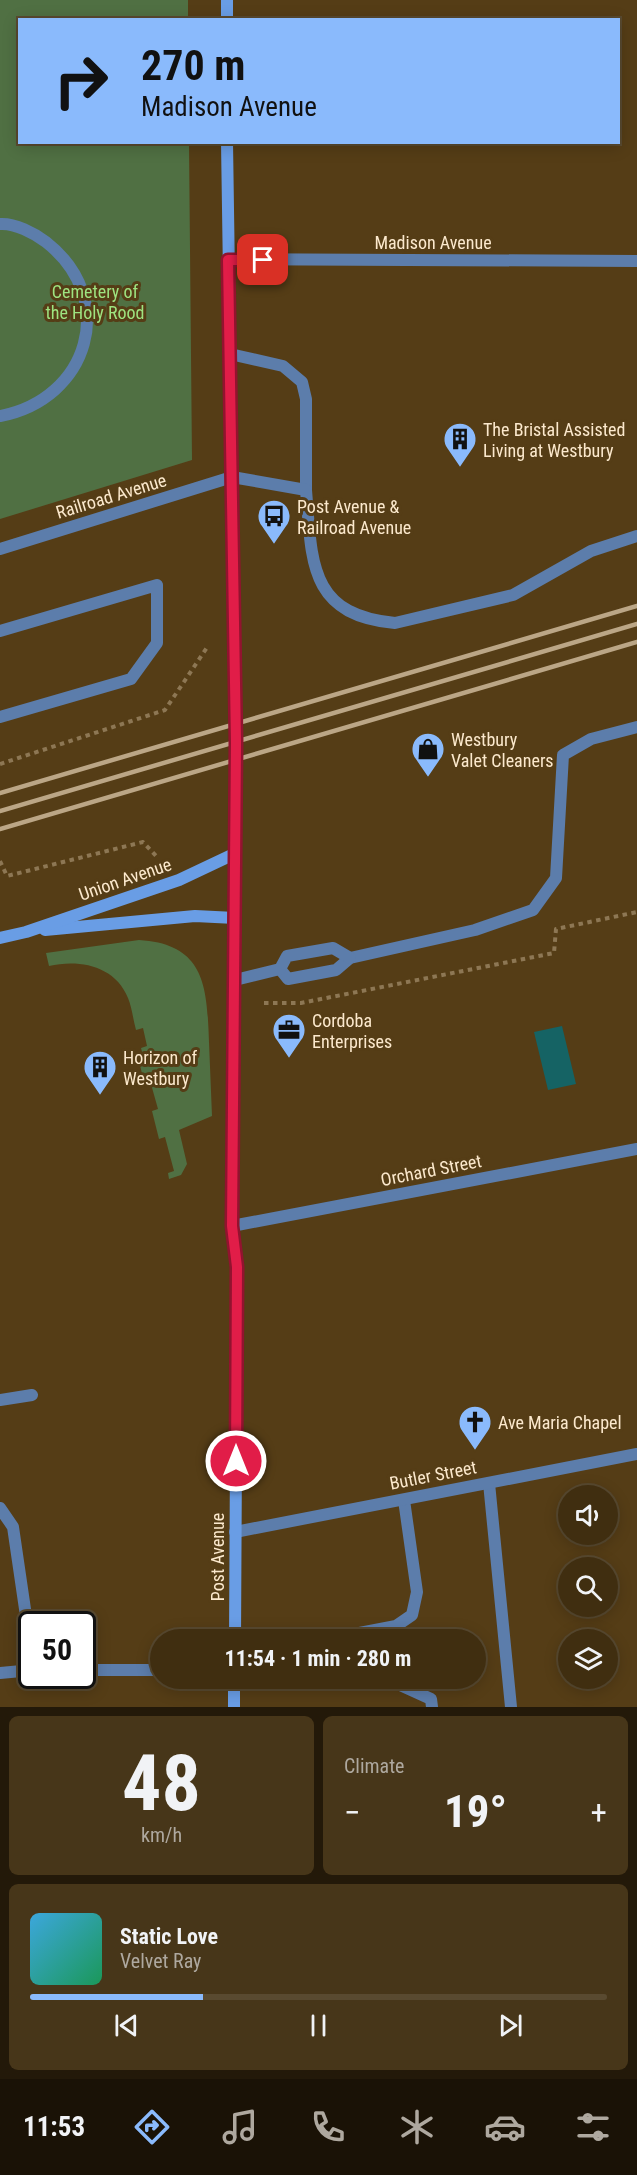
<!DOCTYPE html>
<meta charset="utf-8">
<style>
:root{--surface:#402e10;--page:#473619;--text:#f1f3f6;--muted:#aea89f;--line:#594a30;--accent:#8abafc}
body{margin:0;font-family:"Roboto Condensed",sans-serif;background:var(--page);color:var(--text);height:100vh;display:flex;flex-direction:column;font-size:22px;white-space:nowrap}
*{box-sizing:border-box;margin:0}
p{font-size:20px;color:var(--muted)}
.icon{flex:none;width:33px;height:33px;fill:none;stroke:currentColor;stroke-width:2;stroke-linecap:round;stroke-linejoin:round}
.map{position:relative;height:1707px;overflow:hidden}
.sheet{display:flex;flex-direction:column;gap:9px;padding:9px;background:#231909;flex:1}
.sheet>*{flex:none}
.top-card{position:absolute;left:18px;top:18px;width:602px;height:126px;border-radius:0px;box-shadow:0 3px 15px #0003,0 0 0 2px var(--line);background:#8abafc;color:#111;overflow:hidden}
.tools{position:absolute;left:558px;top:1485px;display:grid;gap:12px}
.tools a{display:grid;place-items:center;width:60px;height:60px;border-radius:50%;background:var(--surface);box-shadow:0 3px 15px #0003,0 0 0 2px var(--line);font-size:30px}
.speed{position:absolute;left:18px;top:1611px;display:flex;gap:12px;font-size:30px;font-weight:700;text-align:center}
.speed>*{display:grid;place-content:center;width:78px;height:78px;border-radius:50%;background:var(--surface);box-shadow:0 3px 15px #0003,0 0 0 2px var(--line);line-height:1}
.speed .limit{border:3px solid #111;border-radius:9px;background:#fff;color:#111}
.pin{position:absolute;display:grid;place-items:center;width:51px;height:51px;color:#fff;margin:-26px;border-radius:12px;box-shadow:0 3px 9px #0006}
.me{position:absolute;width:66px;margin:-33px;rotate:0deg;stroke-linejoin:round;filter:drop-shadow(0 0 4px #0008)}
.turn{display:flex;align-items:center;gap:21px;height:126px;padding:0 24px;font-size:27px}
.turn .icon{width:78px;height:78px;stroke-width:2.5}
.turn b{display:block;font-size:42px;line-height:51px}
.big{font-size:45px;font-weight:700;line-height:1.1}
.sheet .tile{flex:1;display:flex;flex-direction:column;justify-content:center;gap:9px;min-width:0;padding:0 21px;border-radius:9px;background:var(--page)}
.sheet .dial{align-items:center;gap:0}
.dial b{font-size:78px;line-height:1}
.song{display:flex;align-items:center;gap:18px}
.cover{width:72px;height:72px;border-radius:9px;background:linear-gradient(135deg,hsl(200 70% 55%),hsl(150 70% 35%))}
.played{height:6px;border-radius:3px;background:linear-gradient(90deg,var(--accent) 30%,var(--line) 30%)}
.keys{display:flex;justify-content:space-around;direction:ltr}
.heat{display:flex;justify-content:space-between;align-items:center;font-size:33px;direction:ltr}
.sheet .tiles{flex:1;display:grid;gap:9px;grid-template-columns:1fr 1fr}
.tile:last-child{grid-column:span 2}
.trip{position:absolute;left:150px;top:1629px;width:336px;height:60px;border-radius:30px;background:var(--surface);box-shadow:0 3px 15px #0003,0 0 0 2px var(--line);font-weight:700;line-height:60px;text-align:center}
.dock{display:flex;height:96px;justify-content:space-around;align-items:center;background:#1a1206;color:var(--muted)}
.dock .icon{width:42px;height:42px}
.dock .selected{color:var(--accent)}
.dock b{font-size:27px;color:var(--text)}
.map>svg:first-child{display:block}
.green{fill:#507043}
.water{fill:#156364}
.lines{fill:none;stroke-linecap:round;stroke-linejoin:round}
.path{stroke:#8d7754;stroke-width:4;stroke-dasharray:4.5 4.5;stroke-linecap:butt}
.lane{stroke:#5c7dab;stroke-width:12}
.street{stroke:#5c7dab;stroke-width:12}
.secondary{stroke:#699de5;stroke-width:12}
.rail{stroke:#bba686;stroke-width:4.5}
.route-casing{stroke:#92132f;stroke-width:15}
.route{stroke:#e11d48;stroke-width:10}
.labels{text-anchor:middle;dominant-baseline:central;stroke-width:6;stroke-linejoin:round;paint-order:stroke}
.street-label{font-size:18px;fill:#fce9cd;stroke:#553d16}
.park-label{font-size:18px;fill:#9ee380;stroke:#553d16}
.poi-label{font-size:18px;fill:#fce9cd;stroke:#553d16;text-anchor:start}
</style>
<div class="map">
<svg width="637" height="1707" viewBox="0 0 637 1707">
<rect width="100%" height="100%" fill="#553d16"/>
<g class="green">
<path d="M0 0H188V19L20 20V142L189 143 192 460 0 519Z"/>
<path d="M139 940C206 944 207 988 209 1042 210 1067 211 1091 212 1116L179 1130 187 1164 181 1175 169 1179 168 1173 174 1171 165 1137 159 1139 152 1111 158 1109 149 1077 143 1078 140 1065 145 1064 141 1048 147 1046 143 1028 136 1030C133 1019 132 1008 128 998 115 965 78 959 49 966L46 953Z"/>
</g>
<path class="water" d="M562 1026 576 1084 548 1090 534 1032Z"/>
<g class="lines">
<g class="path">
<path d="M0 764 165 710 208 646"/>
<path d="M0 861 7 876 143 842 157 857"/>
<path d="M264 1003H301L554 953 556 929 637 912"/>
</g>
<g class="lane">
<path d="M0 224C15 223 34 233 46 242 119 299 89 399 0 416"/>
<path d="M230 354 283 366 302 382 306 399V490"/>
<path d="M232 477 306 490C312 561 308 615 395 623L513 595 591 551 637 536"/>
<path d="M0 631 157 585V643L131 679 0 717"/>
<path d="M280 969 288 979 336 970 350 958 475 930 533 910 556 878 563 755 591 739 637 727"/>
<path d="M235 980 280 969 287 956 333 948 350 958"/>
<path d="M0 1400 32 1395"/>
<path d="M489 1483 511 1707"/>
<path d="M0 1508 13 1527 32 1657"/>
<path d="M323 1640 396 1626 412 1615 417 1592 404 1500"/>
<path d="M394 1678 398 1684 431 1699 432 1707"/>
</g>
<g class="street">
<path d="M228 259 637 261"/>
<path d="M0 549 232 477"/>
<path d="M232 1226 637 1149"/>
<path d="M235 1532 637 1454"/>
<path d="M82 1670H160"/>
<path d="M0 1673 32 1670"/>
</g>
<g class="secondary">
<path d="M227 20V0"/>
<path d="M227 142 236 743 232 1226 237 1267 235 1640"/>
<path d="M45 930 195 916 235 918"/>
<path d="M0 938 26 932 179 880 234 854"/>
<path d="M234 1707V1678"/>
</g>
<g class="rail">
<path d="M0 793 637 606"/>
<path d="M0 811 637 624"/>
<path d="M0 829 637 642"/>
</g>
</g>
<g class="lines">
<g class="route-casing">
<path id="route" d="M236 1461 237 1267 232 1226 236 743 228 260H263"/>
</g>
<use href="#route" class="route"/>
</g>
<defs>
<g id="building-pin" transform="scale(1.725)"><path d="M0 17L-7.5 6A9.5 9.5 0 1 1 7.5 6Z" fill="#8abafc" stroke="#553d16"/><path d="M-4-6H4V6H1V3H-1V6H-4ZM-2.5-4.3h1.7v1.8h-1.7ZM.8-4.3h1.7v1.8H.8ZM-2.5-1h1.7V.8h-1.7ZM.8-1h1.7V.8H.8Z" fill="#111"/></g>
<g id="bus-pin" transform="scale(1.725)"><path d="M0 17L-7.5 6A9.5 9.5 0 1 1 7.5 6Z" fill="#8abafc" stroke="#553d16"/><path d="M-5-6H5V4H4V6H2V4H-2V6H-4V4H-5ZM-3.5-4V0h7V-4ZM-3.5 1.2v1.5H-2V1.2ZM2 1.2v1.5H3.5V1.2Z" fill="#111"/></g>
<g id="shop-pin" transform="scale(1.725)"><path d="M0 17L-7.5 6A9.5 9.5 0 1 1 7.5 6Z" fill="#8abafc" stroke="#553d16"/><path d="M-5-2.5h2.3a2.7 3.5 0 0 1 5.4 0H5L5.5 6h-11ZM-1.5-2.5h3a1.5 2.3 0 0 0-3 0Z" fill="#111"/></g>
<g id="office-pin" transform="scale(1.725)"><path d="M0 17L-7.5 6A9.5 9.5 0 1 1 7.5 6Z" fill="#8abafc" stroke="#553d16"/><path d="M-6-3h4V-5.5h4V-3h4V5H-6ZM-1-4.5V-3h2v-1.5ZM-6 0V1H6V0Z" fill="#111"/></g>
<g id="church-pin" transform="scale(1.725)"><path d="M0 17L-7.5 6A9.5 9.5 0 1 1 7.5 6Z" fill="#8abafc" stroke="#553d16"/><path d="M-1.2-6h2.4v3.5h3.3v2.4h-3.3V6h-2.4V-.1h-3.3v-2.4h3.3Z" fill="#111"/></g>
</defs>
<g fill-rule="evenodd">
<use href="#building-pin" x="460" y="439"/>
<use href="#bus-pin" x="274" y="516"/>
<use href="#shop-pin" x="428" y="749"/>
<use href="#office-pin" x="289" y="1030"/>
<use href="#building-pin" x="100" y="1067"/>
<use href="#church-pin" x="475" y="1422"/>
</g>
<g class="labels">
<g class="street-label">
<text x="433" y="242">Madison Avenue</text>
<text transform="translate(111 496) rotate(-17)">Railroad Avenue</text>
<text transform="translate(125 879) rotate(-19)">Union Avenue</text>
<text transform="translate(431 1170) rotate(-11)">Orchard Street</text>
<text transform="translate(433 1475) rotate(-11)">Butler Street</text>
<text transform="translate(217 1557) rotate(-90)">Post Avenue</text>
</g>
<g class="park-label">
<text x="95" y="291">Cemetery of<tspan x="95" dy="21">the Holy Rood</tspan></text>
</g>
<g class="poi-label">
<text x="483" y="429">The Bristal Assisted<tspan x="483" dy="21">Living at Westbury</tspan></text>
<text x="297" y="506">Post Avenue &amp;<tspan x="297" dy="21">Railroad Avenue</tspan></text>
<text x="451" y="739">Westbury<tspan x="451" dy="21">Valet Cleaners</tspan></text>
<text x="312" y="1020">Cordoba<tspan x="312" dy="21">Enterprises</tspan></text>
<text x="123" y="1057">Horizon of<tspan x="123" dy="21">Westbury</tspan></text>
<text x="498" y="1422">Ave Maria Chapel</text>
</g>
</g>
</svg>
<div class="tools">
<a><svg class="icon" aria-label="sound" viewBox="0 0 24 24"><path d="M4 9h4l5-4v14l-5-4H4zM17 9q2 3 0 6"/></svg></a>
<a><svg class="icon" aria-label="search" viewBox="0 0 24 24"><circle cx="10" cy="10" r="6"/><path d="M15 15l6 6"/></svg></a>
<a><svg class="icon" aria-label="layers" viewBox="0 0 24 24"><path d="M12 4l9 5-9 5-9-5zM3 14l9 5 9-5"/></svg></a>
</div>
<div class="speed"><div class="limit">50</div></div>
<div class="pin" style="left:263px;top:260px;background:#d93025"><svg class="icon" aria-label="arrive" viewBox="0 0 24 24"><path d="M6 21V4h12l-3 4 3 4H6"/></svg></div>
<svg class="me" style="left:236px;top:1461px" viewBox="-20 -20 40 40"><circle r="17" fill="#e11d48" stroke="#fff" stroke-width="3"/><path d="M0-11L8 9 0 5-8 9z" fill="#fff"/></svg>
<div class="trip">11:54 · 1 min · 280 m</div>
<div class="top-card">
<div class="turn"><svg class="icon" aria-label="right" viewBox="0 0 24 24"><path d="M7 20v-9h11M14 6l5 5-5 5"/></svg><div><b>270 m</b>Madison Avenue</div></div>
</div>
</div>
<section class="sheet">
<div class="tiles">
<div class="tile dial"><b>48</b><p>km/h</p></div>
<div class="tile"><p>Climate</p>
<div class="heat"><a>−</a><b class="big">19°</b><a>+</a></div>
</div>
<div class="tile">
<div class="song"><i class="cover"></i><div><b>Static Love</b><p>Velvet Ray</p></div></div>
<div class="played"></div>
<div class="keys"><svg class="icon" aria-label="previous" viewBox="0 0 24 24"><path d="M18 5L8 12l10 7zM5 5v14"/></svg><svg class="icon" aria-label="pause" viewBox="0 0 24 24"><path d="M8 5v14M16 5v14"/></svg><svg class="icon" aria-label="next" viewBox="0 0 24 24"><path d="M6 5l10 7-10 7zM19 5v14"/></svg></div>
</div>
</div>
</section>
<nav class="dock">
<b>11:53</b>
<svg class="icon selected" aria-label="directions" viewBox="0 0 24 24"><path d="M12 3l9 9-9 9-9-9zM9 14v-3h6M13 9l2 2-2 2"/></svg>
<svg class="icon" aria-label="music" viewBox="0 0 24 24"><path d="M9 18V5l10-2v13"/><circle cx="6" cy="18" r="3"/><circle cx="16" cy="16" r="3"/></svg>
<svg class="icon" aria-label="phone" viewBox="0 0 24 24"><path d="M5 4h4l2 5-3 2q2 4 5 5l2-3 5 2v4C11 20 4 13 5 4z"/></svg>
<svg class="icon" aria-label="climate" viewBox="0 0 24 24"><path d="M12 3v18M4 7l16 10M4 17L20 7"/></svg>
<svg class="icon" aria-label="car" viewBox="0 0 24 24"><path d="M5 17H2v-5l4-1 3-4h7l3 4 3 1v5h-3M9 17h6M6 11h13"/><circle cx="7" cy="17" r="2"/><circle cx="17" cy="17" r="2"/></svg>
<svg class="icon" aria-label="filters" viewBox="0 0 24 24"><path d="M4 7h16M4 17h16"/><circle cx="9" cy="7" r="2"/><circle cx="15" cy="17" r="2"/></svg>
</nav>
